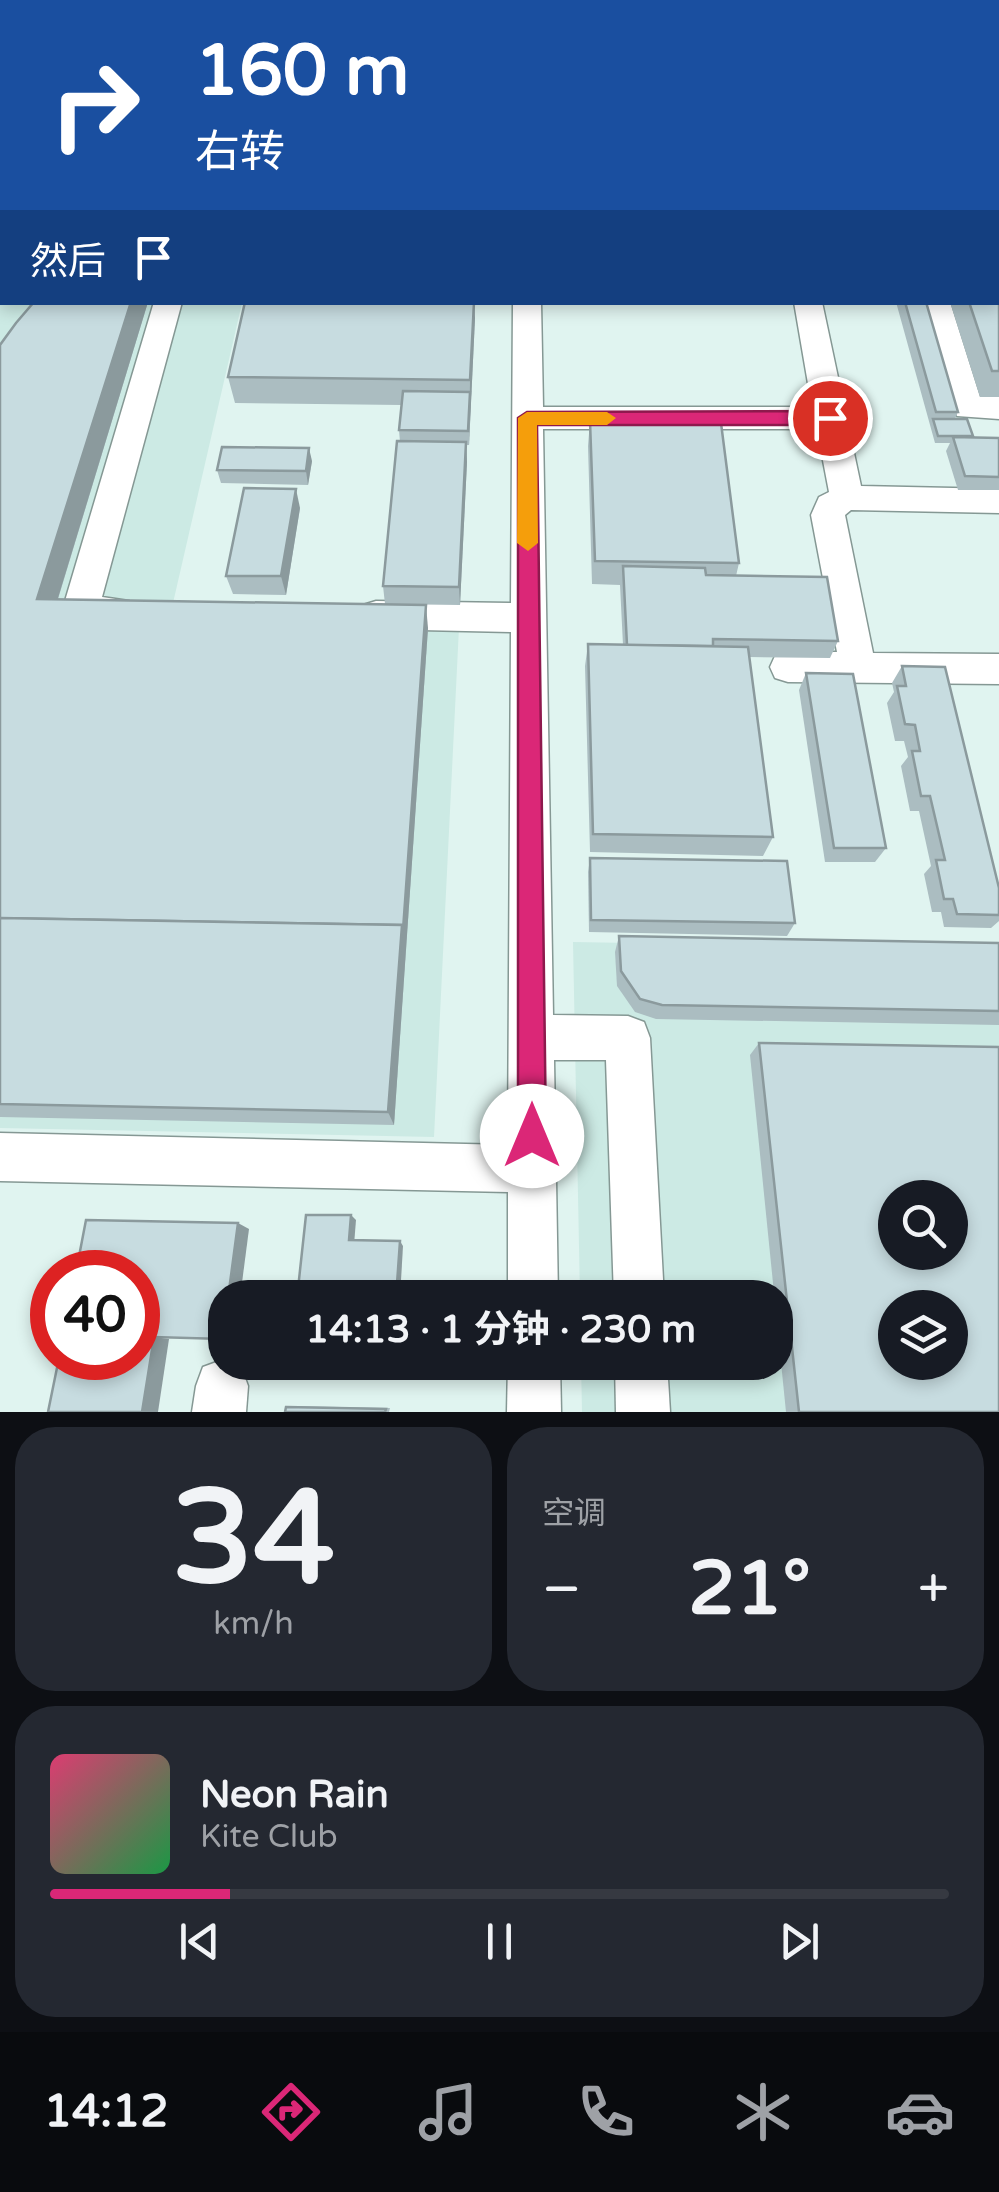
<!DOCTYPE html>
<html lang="zh">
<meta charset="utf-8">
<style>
:root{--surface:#171b24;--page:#242831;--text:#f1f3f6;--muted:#9ea1a6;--line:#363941;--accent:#db2777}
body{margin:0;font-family:"Varela Round","Noto Sans SC",sans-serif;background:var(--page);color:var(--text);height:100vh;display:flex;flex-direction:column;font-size:38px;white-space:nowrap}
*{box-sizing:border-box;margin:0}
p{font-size:32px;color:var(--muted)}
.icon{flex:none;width:55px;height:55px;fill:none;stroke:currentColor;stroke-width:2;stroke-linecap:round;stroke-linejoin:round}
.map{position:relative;height:1412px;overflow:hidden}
.panel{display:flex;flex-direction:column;gap:15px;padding:15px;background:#0d0f14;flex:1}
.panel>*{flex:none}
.guide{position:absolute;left:0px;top:0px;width:1000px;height:305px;box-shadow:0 5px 15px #0003;background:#1a4fa0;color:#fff;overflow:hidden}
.tools{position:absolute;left:878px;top:1180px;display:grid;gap:20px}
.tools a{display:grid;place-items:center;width:90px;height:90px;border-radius:50%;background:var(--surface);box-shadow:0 5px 15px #0003;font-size:50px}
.speed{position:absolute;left:30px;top:1250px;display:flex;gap:20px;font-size:50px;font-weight:700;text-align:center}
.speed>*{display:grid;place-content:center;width:130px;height:130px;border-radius:50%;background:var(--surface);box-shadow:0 5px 15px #0003;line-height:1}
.speed .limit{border:15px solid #d22;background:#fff;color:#111}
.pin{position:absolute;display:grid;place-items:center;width:85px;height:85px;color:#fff;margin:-42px;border:5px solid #fff;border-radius:50%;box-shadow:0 2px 10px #0007}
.me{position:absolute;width:110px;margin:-55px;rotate:0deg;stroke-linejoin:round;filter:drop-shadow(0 0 8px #0008)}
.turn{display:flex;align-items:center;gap:35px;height:210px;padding:0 30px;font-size:45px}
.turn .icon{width:130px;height:130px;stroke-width:2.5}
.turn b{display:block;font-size:70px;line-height:85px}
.then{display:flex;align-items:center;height:95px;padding:0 30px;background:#0003;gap:20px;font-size:38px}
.big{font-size:75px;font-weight:700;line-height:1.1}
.panel .tile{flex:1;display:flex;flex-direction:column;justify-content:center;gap:15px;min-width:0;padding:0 35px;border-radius:40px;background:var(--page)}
.panel .dial{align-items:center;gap:0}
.dial b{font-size:130px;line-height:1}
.song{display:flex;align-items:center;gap:30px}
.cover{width:120px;height:120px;border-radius:15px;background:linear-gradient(135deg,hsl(340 70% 55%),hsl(140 70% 35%))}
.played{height:10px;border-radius:5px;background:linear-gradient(90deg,var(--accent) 20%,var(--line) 20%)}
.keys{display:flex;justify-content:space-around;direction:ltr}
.heat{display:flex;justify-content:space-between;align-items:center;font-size:55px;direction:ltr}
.panel .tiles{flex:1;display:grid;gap:15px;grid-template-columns:1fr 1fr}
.tile:last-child{grid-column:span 2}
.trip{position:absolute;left:208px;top:1280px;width:585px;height:100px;border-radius:40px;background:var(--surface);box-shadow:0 5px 15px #0003;font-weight:700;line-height:100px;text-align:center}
.dock{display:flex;height:160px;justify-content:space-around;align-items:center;background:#090b0e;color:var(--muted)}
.dock .icon{width:70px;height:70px}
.dock .selected{color:var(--accent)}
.dock b{font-size:45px;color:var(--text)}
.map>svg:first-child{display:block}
.built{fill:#cceae4;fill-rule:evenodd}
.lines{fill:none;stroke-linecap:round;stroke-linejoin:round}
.minor-casing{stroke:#859894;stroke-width:3}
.major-casing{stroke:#859894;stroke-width:3}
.minor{fill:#fff;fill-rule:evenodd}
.major{fill:#fff;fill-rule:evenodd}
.wall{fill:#abbdc1}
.shaded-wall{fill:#8b9a9d}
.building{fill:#c7dce0;stroke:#8b9a9d;stroke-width:2.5;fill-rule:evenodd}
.route{fill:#db2777;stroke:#8e194d;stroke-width:2.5}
.slow{fill:#f59e0b}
</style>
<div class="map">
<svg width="999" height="1412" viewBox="0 0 999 1412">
<rect width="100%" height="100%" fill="#e0f4f0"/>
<g class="built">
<path d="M0 277 2 302 242 303 173 603 460 607 434 1137 0 1128Z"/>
<path d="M573 942 999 949V1412H582L581 1363 775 1362V1298L580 1297ZM895 1198H950V1252H895ZM895 1308H950V1362H895Z"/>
</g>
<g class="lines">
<g class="minor-casing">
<g id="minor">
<rect x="515" y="0" width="22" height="2"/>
<rect x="998" y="60" width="1" height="17"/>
<path d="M154 302H182L102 597 129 601 134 611 129 621C109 627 87 627 67 621L62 611Z"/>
<path d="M513 302H541L543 407H812L794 302H822L861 486 999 489V513L851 510 845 515 873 653 999 654V684L788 682 775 678 770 667 775 656 788 652H837L811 515 819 497 829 492 817 429H543L553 1015 628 1016 644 1022 650 1038 664 1298H614L606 1060H554L558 1298H508V1192L0 1181V1133L508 1145 511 632 376 629 363 625 358 615 363 605 376 601 511 603Z"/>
<path d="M922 302H950L980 397H999V419L957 416Z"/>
<path d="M222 1360 241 1367 248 1386 246 1412H192L196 1386 203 1367Z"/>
<path d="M508 1362H560L561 1412H507Z"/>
<path d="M615 1362H667L670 1412H616Z"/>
</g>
</g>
<g class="major-casing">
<g id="major">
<rect x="998" y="161" width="1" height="20"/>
<rect x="998" y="196" width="1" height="20"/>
<path d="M0 230 2 231V252H0Z"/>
</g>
</g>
<use href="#minor" class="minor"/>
<use href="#major" class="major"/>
</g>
<g class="wall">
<path d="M943 0H998L999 3V45H998V2H944Z"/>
<rect x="0" y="26" width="2" height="110"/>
<path d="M999 252V397H980L950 302H998Z"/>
<path d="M34 302H148L58 599 428 628 394 1125 0 1117V345Z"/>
<path d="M896 302H926L958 412 955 419 972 437 999 438V490H958L946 451 950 443H935Z"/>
<path d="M475 318 469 445H466L467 462 460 605 385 604 383 586 400 442 399 430 401 405 235 403 228 377Z"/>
<path d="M590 421 739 563 736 576 838 641 830 658 749 657 773 837 763 856 590 852 585 666 588 644 623 645 620 585 592 584 588 446Z"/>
<path d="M312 461 308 485 221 483 217 470Z"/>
<path d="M300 508 286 595 233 594 226 576Z"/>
<path d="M902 666 999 888V921L991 928 944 927 941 912H932L924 874 931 866 919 811H910L901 766 908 757 904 741H895L887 703 894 692 892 683Z"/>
<path d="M806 673 886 848 875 862H825L799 690Z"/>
<path d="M590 858 795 923 787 936 589 932 588 872Z"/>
<path d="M619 936 999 943V1025L656 1019 635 1012 617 986 615 952Z"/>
<path d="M759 1043 999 1412H786L750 1055Z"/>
<path d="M293 1406 390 1408 389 1412H285L286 1407Z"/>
</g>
<g class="shaded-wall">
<path d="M131 302H148L51 621 37 599Z"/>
<path d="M474 302 475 318 469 445 470 380Z"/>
<path d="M466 442 467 462 460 605 459 587Z"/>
<path d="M309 448 312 461 308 485 306 471Z"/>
<path d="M296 489 300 508 286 595 281 576Z"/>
<path d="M426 605 428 628 394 1125 388 1112Z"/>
<path d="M351 1215 356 1220 354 1245 349 1240Z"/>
<path d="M238 1223 249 1229 240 1298H228Z"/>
<path d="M400 1241 403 1246 400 1298H396Z"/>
<path d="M154 1337 169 1339 158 1412H142Z"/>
<path d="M339 1362H344L343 1375H338Z"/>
</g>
<g class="building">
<path d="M596 0H635L636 2H596Z"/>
<path d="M686 0H718L719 2H686Z"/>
<path d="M753 0H792L793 2H753Z"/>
<path d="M800 0H822L823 2H801Z"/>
<path d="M854 0H904L905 2H855Z"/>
<path d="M958 0H998L999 5 998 2H959Z"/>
<rect x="0" y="26" width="2" height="84"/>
<path d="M998 252H999V371H992L969 302H998Z"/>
<path d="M34 302H131L37 599 426 605 403 930 402 925 0 918V345L16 323Z"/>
<path d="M245 302H474L470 380 228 377Z"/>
<path d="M905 302H926L958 412H936Z"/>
<path d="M403 391 470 392 468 431 399 430Z"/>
<path d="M933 419H967L973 436H938Z"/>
<path d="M590 421 721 423 739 563 595 561Z"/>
<path d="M953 437 999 438V477L965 476Z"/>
<path d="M397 441 466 442 459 587 383 586Z"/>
<path d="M222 447 309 448 306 471 217 470Z"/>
<path d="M244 488 296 489 281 576H226Z"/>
<path d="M623 566 705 568 706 575 827 577 838 641 713 639V646L627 645Z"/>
<path d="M588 644 748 647 773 837 593 834Z"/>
<path d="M902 666 945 667 999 888V915L957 914 953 899H944L936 860H945L930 796H921L912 751H920L915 725 905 724 897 686H906Z"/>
<path d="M806 673 853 674 886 848H834Z"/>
<path d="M590 858 787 861 795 923 591 920Z"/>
<path d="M0 918 402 925 388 1112 0 1104Z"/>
<path d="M619 936 999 943V1011L662 1005 640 999 621 971Z"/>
<path d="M759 1043 999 1047V1412H799ZM895 1198H950V1252H895ZM895 1308H950V1362H895Z"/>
<path d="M306 1215H351L349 1240 400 1241 396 1298H297Z"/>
<path d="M86 1220 238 1223 228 1298H225V1324L223 1339 154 1337 142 1412H48L59 1358H138V1272H76Z"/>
<path d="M290 1362H339L338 1375 289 1374Z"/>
<path d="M286 1407 386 1409 385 1412H285Z"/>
</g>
<path class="route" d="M830 411 840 418 830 425H537L546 1136 542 1146 532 1150 522 1146 518 1136V418L527 412Z"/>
<path class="slow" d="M527 412H607L616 418 607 425H537L538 543 528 551 517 543 518 418Z"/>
</svg>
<div class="tools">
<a><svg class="icon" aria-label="search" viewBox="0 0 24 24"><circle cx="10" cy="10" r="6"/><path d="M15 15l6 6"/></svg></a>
<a><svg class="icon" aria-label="layers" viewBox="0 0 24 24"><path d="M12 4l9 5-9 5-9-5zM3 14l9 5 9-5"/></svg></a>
</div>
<div class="speed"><div class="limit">40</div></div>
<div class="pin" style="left:830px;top:418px;background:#d93025"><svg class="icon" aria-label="arrive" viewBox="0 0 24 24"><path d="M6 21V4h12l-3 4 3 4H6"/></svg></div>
<svg class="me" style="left:532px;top:1136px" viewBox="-20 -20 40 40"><circle r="19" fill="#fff"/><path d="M0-13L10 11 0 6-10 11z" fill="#db2777"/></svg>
<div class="trip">14:13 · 1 分钟 · 230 m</div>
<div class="guide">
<div class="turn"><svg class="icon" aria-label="right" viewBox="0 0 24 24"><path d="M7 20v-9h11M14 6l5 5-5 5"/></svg><div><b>160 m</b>右转</div></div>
<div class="then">然后<svg class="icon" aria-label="arrive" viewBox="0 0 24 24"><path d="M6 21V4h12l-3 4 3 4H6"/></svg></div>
</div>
</div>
<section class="panel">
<div class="tiles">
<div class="tile dial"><b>34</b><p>km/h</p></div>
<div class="tile"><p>空调</p>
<div class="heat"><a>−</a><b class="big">21°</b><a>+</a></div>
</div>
<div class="tile">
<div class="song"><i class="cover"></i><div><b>Neon Rain</b><p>Kite Club</p></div></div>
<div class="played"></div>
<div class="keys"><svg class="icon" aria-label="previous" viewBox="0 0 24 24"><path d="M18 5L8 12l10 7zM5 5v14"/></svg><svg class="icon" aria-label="pause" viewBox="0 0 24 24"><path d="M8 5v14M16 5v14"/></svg><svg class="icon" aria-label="next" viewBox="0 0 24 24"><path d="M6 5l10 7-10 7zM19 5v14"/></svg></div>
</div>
</div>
</section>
<nav class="dock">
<b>14:12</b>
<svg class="icon selected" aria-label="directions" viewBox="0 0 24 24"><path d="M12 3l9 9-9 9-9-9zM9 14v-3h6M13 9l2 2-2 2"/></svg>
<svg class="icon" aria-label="music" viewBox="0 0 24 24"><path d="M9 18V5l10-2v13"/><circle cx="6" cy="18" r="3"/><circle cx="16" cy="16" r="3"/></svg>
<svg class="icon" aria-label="phone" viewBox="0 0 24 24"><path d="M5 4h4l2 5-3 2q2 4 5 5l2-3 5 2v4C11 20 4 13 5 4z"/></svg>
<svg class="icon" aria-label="climate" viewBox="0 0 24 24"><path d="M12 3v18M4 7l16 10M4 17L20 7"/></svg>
<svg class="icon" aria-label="car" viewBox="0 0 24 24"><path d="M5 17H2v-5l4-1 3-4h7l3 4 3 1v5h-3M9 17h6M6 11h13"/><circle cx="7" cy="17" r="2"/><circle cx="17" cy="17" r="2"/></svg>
</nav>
